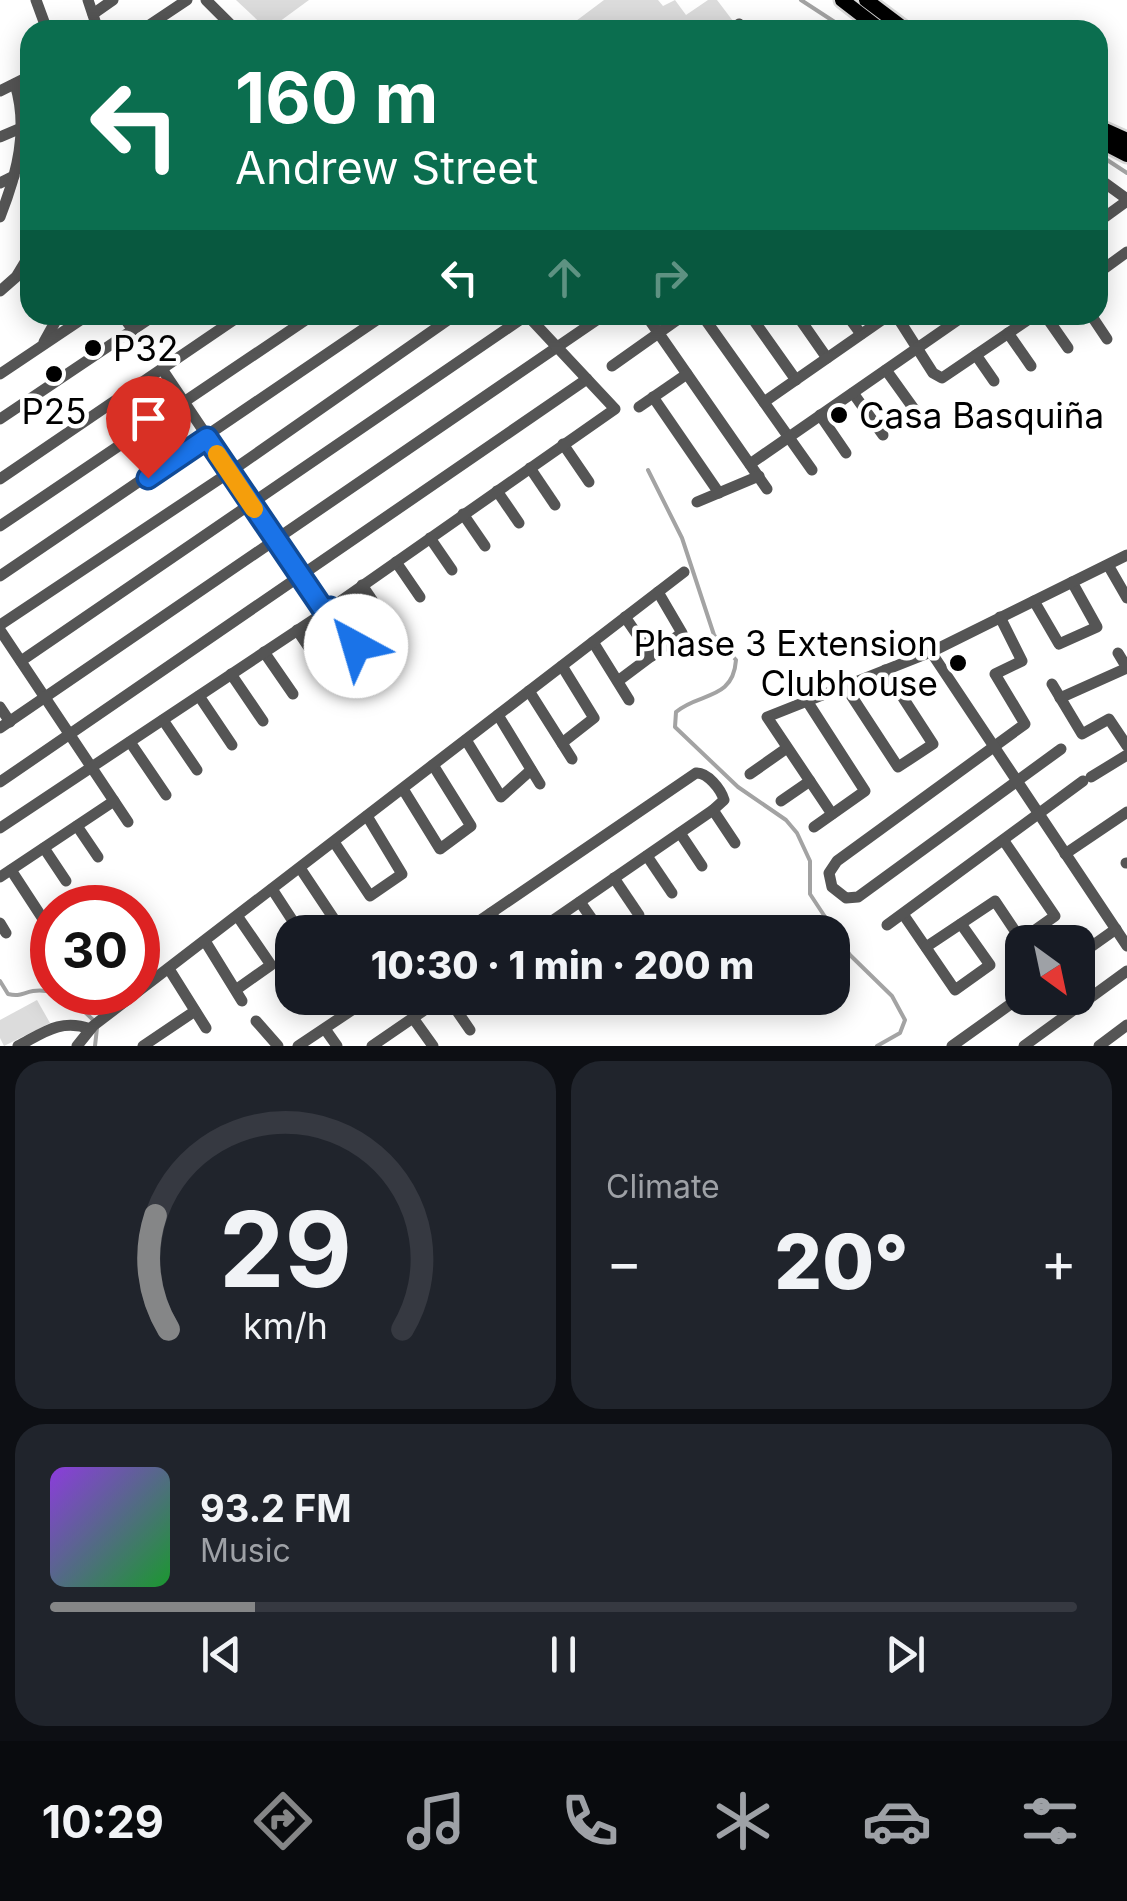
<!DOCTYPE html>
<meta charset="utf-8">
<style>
:root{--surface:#171b24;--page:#20242c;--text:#f1f3f6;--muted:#9ea1a6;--line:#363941;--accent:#858687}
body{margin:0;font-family:Inter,sans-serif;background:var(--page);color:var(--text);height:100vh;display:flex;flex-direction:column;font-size:38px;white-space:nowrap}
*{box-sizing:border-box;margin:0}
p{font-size:32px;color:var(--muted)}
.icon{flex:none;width:55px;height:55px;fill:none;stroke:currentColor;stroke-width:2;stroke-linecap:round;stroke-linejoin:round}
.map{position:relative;height:1046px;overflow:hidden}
.drawer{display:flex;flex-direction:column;gap:15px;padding:15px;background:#0d0f14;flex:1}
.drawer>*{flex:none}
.hud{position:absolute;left:20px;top:20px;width:1088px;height:305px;border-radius:30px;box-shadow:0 5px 25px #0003;background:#0b6e4f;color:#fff;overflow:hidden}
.needle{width:65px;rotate:147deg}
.controls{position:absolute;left:1005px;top:925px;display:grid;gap:20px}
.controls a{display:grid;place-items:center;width:90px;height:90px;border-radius:20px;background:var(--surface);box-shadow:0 5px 25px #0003;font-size:50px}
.speed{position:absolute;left:30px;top:885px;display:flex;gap:20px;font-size:50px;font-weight:700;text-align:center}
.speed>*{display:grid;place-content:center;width:130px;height:130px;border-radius:50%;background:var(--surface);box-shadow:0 5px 25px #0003;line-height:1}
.speed .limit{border:15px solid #d22;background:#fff;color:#111}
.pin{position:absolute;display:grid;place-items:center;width:85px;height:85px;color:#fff;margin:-102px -42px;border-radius:50% 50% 50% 0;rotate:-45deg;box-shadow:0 0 10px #0007}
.pin .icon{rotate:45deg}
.me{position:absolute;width:110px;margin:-55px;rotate:321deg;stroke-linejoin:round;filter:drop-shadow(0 0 8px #0008)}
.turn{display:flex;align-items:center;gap:35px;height:210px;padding:0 50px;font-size:45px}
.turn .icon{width:130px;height:130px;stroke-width:2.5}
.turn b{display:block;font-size:70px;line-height:85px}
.lanes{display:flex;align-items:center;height:95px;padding:0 50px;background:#0003;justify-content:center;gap:50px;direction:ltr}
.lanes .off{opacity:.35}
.big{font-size:75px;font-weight:800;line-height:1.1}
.drawer .widget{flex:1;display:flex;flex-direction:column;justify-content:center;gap:15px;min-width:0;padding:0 35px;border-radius:30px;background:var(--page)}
.drawer .dial{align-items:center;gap:0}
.dial svg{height:260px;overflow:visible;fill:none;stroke:var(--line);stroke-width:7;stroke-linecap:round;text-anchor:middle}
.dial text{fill:var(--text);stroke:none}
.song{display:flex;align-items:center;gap:30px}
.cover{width:120px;height:120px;border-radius:15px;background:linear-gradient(135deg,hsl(270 70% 55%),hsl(130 70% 35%))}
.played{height:10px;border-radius:5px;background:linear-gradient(90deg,var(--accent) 20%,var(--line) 20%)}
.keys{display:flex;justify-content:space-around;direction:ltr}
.heat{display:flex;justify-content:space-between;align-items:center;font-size:55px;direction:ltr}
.drawer .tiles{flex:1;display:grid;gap:15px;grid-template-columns:1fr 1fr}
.widget:last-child{grid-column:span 2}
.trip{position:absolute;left:275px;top:915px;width:575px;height:100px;border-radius:30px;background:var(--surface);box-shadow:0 5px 25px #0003;font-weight:800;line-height:100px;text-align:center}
.dock{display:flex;height:160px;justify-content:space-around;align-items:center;background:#090b0e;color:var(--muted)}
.dock .icon{width:70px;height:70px}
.dock .current{color:var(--accent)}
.dock b{font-size:45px;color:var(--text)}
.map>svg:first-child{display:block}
.green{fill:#dcdcdc}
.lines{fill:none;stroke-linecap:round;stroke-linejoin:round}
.stream{stroke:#a3a3a3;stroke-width:4}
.major-casing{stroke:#dbdbdb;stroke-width:19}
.minor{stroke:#555;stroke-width:11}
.major{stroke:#000;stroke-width:14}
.route-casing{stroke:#114b97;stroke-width:25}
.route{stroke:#1a73e8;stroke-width:18}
.slow{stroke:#f59e0b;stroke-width:18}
.poi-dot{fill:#000;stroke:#fff;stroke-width:4}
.labels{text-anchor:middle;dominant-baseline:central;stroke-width:9;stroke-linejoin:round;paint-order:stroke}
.poi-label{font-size:35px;fill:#000;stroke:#fff;text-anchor:start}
</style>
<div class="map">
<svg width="1127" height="1046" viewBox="0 0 1127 1046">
<rect width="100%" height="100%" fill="#fff"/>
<g class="green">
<path d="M236 0H309L268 30Z"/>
<path d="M604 0H658L663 6 675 0 686 15 708 0H717L733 21 719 30H564Z"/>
<path d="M37 1000 50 1023 4 1046 0 1038V1020Z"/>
</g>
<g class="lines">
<g class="stream">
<path d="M801 0 847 30"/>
<path d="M1098 154 1127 173"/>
<path d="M648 470 682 538 714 635 736 660C733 701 699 692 676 712L675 727 738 787 786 820 797 833 810 861V894L850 955 892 996 905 1020 900 1033 877 1046"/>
<path d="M0 981 8 994C20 997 22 993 33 991 55 987 78 1004 93 1020"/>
<path d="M95 1046 97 1028"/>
</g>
<g class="major-casing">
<g id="major">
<path d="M842 0 881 30"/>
<path d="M866 0 906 30"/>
<path d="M1098 127 1127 140"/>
<path d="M1098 140 1127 155"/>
</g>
</g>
<g class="minor">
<path d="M36 0 47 30"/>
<path d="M88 0 98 30"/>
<path d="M206 0 236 30"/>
<path d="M93 14 113 0"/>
<path d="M739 24 743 30"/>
<path d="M142 30 187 0"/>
<path d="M0 91 30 76"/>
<path d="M0 137 21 128"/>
<path d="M1098 178 1127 199"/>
<path d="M0 183 14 176"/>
<path d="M0 217C17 174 29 129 15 84"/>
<path d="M1098 222 1127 201"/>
<path d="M1098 273 1127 252"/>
<path d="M0 291 16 277 30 254"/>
<path d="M122 315 133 330"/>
<path d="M646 315 767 489"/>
<path d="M702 315 812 470"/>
<path d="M750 315 796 380"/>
<path d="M797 315 827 358"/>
<path d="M847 315 861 334"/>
<path d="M896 315 933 373 942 378 1035 315"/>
<path d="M1045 315 1068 348"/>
<path d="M1091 315 1107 339"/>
<path d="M1008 333 1031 366"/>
<path d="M44 342 59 315"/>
<path d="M976 355 994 381"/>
<path d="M612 366 684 315"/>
<path d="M162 369 325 612"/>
<path d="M886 370 919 416"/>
<path d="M0 374 88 315"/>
<path d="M853 393 883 435"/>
<path d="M653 397 719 493"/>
<path d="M764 402 889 315"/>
<path d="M639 407 687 374"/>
<path d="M820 415 846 453"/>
<path d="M0 419 155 315"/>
<path d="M563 444 589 482"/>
<path d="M750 464 965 315"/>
<path d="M530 468 555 505"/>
<path d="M0 479 241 315"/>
<path d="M497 491 519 523"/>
<path d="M697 502 759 476"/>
<path d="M463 514 485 546"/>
<path d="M0 526 313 315"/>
<path d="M430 538 452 570"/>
<path d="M396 562 420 597"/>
<path d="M1108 565 1127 598"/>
<path d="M0 576 384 315"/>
<path d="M362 585 387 622"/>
<path d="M1034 601 1059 644 1097 627 1072 582"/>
<path d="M331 608 356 646"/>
<path d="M625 617 652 656"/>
<path d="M1000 617 1022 661 995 674 1025 724 837 861 829 873 832 887 846 898 858 897 1061 749"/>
<path d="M0 625 230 472 455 315"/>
<path d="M0 630 128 822"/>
<path d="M297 630 326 673"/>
<path d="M593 642 629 700"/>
<path d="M264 652 293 694"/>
<path d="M931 652 1127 946"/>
<path d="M21 661 527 315"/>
<path d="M562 666 594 718 562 743"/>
<path d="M231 674 263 721"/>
<path d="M618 681 682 633 658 592"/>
<path d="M1052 684 1082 734 1109 719 1127 746"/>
<path d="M845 686 898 767 933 744 885 670"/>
<path d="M529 691 572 759"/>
<path d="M199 696 232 745"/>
<path d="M1060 698 1127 668 1118 653"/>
<path d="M807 701 865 791 814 827"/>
<path d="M0 707 10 722"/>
<path d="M498 715 540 784"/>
<path d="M163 720 197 770"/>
<path d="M0 728 604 315"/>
<path d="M466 740 501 797 531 770"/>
<path d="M130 742 166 795"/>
<path d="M750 774 787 748"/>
<path d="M1091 777 1127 755"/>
<path d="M0 782 587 379"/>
<path d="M403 789 440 849 471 826 433 765"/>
<path d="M781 801 810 781"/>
<path d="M713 810 735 843"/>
<path d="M832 814 767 717 931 652 1127 555"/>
<path d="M77 826 98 857"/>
<path d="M0 828 325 612 615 409 527 315"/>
<path d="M680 833 702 866"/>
<path d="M334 842 370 896 402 874 367 816"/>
<path d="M44 848 66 881"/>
<path d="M1065 854 1127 812"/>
<path d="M647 856 672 893"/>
<path d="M1126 863H1127"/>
<path d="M300 868 336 922 321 932"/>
<path d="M11 870 43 919"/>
<path d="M0 877 114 801"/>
<path d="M614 878 639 915"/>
<path d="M272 889 300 932"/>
<path d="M580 902 601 932"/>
<path d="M491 913 504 932"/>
<path d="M903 914 955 990 990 965 961 924"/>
<path d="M0 923 6 933"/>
<path d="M887 925 1083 781"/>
<path d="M463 932 696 773C707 772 721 789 724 800L713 810 536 932"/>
<path d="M205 941 242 1001"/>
<path d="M926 947 995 901 1021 940 1055 916 1004 841"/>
<path d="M1078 956 1116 929"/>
<path d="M169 969 206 1028"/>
<path d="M237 989 271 965 238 917"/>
<path d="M448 998 470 1030"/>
<path d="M497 998 503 1008"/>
<path d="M413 1018 433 1046"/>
<path d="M256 1021 278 1046"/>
<path d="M325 1029 337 1046"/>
<path d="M18 1046C43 1033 61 1018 90 1029"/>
<path d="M77 1046 93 1026 684 572"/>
<path d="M143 1046 195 1011"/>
<path d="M298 1046 370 998"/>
<path d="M372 1046 442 998"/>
<path d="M952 1046 1022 996"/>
<path d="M1024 1046 1127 971"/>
<path d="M1099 1046 1127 1025"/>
</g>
<use href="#major" class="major"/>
</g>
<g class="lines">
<g class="route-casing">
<path id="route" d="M148 478 207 438 325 612 330 608 356 646"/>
</g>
<use href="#route" class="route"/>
<path class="slow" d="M217 454 254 509"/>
</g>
<g class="poi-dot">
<circle cx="93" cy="348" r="10"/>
<circle cx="54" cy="374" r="10"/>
<circle cx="839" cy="415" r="10"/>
<circle cx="958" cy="663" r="10"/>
</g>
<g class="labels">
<g class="poi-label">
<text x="113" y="348">P32</text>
<text x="54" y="411" text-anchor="middle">P25</text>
<text x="859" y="415">Casa Basquiña</text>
<text x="938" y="643" text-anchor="end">Phase 3 Extension<tspan x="938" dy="40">Clubhouse</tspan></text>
</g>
</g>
</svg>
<div class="controls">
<a><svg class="needle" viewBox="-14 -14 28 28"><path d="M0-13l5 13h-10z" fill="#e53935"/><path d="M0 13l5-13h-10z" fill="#9ea1a6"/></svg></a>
</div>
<div class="speed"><div class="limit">30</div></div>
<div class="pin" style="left:148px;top:478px;background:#d93025"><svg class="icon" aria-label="arrive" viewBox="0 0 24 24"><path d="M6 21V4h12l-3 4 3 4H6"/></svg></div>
<svg class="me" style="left:356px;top:646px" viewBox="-20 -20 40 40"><circle r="19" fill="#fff"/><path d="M0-13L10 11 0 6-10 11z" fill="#1a73e8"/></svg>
<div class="trip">10:30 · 1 min · 200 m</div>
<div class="hud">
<div class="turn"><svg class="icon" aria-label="left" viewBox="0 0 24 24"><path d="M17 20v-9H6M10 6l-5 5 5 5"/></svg><div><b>160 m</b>Andrew Street</div></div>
<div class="lanes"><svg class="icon" aria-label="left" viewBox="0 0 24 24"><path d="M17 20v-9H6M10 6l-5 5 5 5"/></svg><svg class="icon off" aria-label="ahead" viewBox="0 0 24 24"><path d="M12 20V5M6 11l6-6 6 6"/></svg><svg class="icon off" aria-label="right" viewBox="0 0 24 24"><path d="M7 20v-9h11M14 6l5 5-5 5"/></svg></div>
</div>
</div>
<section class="drawer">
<div class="tiles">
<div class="widget dial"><svg viewBox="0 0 100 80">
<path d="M14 69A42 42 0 1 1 86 69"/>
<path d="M14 69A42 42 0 0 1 10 34" stroke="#858687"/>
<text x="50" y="56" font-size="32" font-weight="700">29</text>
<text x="50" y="72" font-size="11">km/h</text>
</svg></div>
<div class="widget"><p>Climate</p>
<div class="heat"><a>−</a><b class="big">20°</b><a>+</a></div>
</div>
<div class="widget">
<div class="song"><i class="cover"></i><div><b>93.2 FM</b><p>Music</p></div></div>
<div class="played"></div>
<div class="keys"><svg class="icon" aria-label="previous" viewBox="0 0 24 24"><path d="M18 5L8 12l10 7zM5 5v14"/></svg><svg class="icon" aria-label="pause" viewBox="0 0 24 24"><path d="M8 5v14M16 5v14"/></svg><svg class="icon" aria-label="next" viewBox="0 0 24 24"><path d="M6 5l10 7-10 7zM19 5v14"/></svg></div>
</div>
</div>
</section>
<nav class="dock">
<b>10:29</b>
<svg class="icon current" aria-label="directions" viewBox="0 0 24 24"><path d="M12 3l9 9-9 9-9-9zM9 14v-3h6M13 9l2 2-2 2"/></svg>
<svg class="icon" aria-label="music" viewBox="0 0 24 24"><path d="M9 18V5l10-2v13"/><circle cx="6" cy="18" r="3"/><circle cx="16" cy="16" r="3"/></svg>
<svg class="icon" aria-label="phone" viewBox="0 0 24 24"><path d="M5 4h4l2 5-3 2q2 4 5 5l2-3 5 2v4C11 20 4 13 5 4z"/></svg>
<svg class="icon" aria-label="climate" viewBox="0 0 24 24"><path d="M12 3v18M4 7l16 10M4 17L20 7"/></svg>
<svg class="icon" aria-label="car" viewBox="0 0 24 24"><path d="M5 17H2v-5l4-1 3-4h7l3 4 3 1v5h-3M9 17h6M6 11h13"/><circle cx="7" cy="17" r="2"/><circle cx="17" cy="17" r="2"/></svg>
<svg class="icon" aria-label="filters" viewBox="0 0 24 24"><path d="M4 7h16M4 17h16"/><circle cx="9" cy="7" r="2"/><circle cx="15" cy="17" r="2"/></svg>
</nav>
